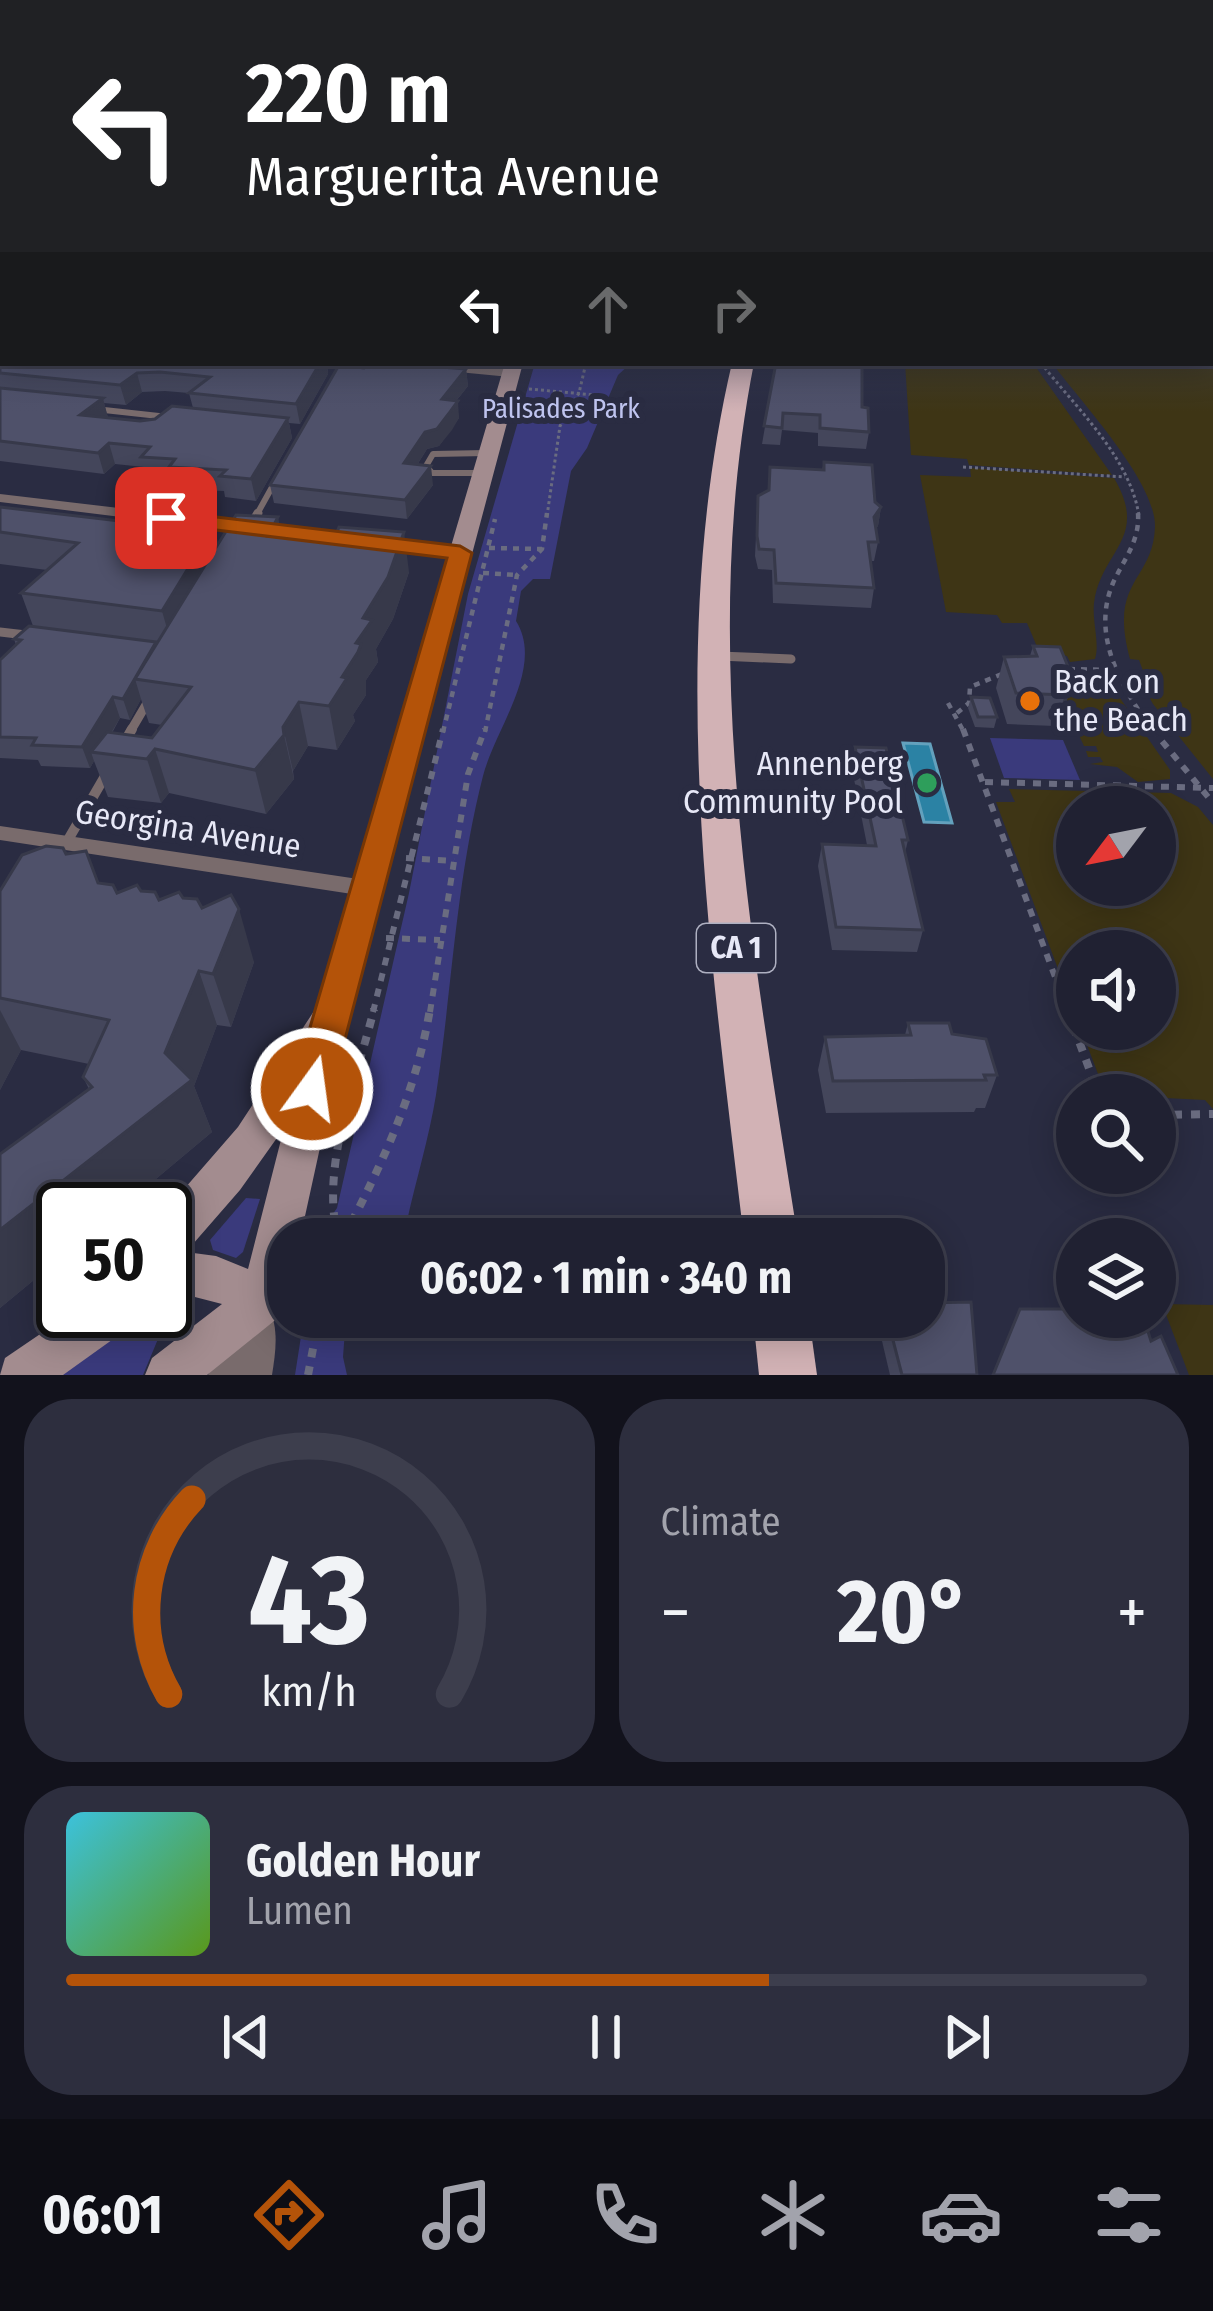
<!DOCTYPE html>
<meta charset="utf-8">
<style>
:root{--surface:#202132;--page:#2d2e3e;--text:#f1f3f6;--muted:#a2a3ac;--line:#3d3e4d;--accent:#b45309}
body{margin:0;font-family:"Fira Sans Condensed",sans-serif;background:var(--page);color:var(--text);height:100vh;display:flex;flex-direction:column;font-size:45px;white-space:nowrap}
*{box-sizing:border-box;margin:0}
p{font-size:39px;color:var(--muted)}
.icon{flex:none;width:66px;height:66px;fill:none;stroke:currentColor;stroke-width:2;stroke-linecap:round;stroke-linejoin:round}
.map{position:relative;height:1375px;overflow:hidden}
.panel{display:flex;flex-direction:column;gap:24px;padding:24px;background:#12121c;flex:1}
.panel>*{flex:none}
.top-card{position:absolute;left:0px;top:0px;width:1215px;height:366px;box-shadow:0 6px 30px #0003,0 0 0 3px var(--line);background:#202124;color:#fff;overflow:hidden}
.needle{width:78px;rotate:238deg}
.controls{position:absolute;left:1056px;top:786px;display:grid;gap:24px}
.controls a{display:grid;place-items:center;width:120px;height:120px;border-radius:50%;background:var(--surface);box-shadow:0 6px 30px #0003,0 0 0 3px var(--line);font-size:60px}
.speed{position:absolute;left:36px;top:1182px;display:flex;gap:24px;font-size:60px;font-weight:700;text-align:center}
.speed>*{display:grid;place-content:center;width:156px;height:156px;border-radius:50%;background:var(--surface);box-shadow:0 6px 30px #0003,0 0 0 3px var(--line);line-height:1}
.speed .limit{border:6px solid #111;border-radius:18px;background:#fff;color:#111}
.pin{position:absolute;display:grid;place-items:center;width:102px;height:102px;color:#fff;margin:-51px;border-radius:24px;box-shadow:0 6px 18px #0006}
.me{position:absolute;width:132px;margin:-66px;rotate:14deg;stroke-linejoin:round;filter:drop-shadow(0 0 9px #0008)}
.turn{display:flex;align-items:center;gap:42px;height:252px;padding:0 48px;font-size:54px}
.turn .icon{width:156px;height:156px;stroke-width:2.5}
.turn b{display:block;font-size:84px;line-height:102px}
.lanes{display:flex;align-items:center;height:114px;padding:0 48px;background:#0003;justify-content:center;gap:60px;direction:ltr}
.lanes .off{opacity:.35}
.big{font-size:90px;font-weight:700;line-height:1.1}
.panel .tile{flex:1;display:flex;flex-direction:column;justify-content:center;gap:18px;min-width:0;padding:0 42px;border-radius:48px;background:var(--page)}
.panel .dial{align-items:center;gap:0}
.dial svg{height:312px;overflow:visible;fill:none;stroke:var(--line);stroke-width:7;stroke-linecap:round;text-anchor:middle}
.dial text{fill:var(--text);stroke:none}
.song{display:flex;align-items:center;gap:36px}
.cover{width:144px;height:144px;border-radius:18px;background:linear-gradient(135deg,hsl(190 70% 55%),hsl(90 70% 35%))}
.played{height:12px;border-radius:6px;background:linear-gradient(90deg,var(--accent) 65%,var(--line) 65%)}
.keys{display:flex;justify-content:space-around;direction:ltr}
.heat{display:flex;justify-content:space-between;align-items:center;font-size:66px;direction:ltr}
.panel .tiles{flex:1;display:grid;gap:24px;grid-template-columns:1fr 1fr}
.tile:last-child{grid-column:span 2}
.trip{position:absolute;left:267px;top:1218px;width:678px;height:120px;border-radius:48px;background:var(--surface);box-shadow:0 6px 30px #0003,0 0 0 3px var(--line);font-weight:700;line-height:120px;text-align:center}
.tab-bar{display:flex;height:192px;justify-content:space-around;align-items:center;background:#0d0d14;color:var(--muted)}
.tab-bar .icon{width:84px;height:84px}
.tab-bar .current{color:var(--accent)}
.tab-bar b{font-size:54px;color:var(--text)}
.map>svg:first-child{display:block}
.green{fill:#3a3a7c}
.sand{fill:#3e3515;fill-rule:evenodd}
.water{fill:#2b82a4;stroke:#63a1bd;stroke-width:3}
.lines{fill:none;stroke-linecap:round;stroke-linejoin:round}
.path-far3{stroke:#6a6c80;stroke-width:3;stroke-dasharray:3 3;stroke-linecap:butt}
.path-far2{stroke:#6a6c80;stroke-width:4.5;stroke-dasharray:6 6;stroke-linecap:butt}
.path-far1{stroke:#6a6c80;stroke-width:6;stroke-dasharray:8 8;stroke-linecap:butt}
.path{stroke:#6a6c80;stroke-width:8;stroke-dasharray:9 9;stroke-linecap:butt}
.service-far2{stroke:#796b6c;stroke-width:6}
.service-far1{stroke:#796b6c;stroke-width:9}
.service{stroke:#796b6c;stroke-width:10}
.minor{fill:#796b6c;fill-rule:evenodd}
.tertiary{fill:#796b6c;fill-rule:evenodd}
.secondary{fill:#a38c8f;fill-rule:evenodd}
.trunk{fill:#d2b2b5;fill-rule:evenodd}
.wall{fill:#44465b;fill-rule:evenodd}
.shaded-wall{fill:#37394a}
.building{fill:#4f516a;stroke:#37394a;stroke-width:3}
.route{fill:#b45309;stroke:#753606;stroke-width:3}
.food-dot{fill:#e8710a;stroke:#2a2c42;stroke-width:4.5}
.leisure-dot{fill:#2e9e5b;stroke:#2a2c42;stroke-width:4.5}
.labels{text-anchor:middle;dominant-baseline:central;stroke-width:12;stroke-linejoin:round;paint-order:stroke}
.far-park-label{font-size:27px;fill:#bfc4ef;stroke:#2a2c42}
.shield{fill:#2a2c42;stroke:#aeb0c1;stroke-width:3}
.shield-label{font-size:30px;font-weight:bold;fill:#e7e8f7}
.poi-label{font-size:33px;fill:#e7e8f7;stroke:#2a2c42;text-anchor:start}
.street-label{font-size:33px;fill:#e7e8f7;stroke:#2a2c42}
</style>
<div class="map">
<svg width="1213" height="1375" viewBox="0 0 1213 1375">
<rect width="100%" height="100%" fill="#2a2c42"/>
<g class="green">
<path d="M535 363 630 364 618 375 587 448 571 471 550 579H533L521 591 516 621C545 667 495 729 483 776 456 881 452 989 436 1095 429 1138 416 1180 407 1221L397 1239H316L337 1208 409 893 468 594Z"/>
<path d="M990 738 1063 740 1080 780 1004 778Z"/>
<path d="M246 1198 260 1199 243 1252 236 1258 213 1250 210 1240Z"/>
<path d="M168 1292 173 1303 143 1375H62L141 1311H165Z"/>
<path d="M304 1317H346L343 1357 347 1375H295Z"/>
</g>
<g class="sand">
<path d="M1213 220V779L1153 704 1138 677 1145 676 1139 660 1130 659C1108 579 1153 582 1155 527 1156 481 1080 401 1052 363H1212Z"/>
<path d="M905 363H1033L1112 475 969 465 967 459 911 455Z"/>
<path d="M970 468 1114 478C1150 539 1101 550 1094 603 1092 622 1100 643 1095 659L1070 662 1067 656 1038 649 1027 623H1002L997 615 946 612 920 475 971 477Z"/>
<path d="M1042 670 1085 671 1106 678 1170 770V779L1138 782 1117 767 1090 764 1103 762 1100 757H1088L1086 751 1098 752 1096 746H1084L1052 678Z"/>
<path d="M1009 789 1171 793 1198 807 1213 825V1109L1205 1100 1106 1095 1081 1029H1155V951H1077V1020L996 802H1015ZM1155 807V885H1077V807Z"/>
<path d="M1162 1304 1213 1305V1375H1189Z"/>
</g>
<path class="water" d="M903 743 930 744 952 823 924 822Z"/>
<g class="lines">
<g class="path-far3">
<path d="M537 363 584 367"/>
<path d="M1041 363C1076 408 1130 457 1139 516"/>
<path d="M529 389 606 396"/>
<path d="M963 467 1125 477"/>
<path d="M547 516 560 426 579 393 586 363"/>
</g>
<g class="path-far2">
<path d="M1138 513C1140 541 1124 559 1113 583 1090 637 1123 690 1154 732"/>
<path d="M489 548 542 549"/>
<path d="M483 573 517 575"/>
<path d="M1069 669 1117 670"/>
<path d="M948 703 964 732"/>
<path d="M957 713 969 703 970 687 1002 674"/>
<path d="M443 732 495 519"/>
<path d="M485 732 517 575 542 549 547 513"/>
</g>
<g class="path-far1">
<path d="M963 729 1068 1012"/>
<path d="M1152 729 1213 803"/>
<path d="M985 782 1213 788"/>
<path d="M406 858 454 861"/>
<path d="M386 938 440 940"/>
<path d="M373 1012 443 729"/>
<path d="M430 1012 468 774 485 729"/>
</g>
<g class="path">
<path d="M1067 1009 1099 1095"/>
<path d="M1155 1115 1213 1114"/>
<path d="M338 1239C320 1165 356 1082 374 1009"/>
<path d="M343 1239C382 1164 416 1093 430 1009"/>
<path d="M308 1375 319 1317"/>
</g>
<g class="service-far2">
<path d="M95 409 168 417"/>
<path d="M481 473H432L426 466 433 454 486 453"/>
<path d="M256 516 276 480"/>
</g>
<g class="service-far1">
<path d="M252 523 258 513"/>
<path d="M0 632 26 635"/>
<path d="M719 656 791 659"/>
<path d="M130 732 150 698"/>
</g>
<g class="service">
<path d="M125 741 132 729"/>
<path d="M65 845 108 771"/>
</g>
<g class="minor">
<path d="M0 320 3 321V327L0 326Z"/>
<path d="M390 363H436L511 369 517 373 511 377 396 366Z"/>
<path d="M0 494 348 535 356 540 348 545 0 502Z"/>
<path d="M381 539 460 548 468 553 460 558 376 547 373 544Z"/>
<path d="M0 826 365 880 373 882 376 888 373 894 365 896 0 840Z"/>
</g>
<path class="tertiary" d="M254 1299 268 1305C279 1329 276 1349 272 1375H208L240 1305Z"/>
<g class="secondary">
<path d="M505 363H523L349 1015 300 1239H288V1291L279 1317 207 1375H145L152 1358 222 1304 191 1296 165 1300V1211L238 1127 314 1011ZM284 1128 248 1269 216 1256 186 1252 240 1190Z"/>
<path d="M74 1311H137L130 1327 63 1375H0L5 1358Z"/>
</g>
<g class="trunk">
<path d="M732 363H754C697 651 753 952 798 1239H744C710 950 665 650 732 363Z"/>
<path d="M753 1317H809L817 1375H759Z"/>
</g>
</g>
<g class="wall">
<rect x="0" y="220" width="3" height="83"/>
<path d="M0 329 3 363H327L328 374 300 424 289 423 292 438 256 501 225 497 224 491 174 489 172 480 147 478 144 467 115 464 104 474 0 461ZM165 391 189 393 193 408 155 419 140 421 108 418 104 403 126 405 142 392Z"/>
<path d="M370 363H449V368L466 369 468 386 456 401 459 418 439 446 427 449 417 465 433 485 407 519 274 503 270 485Z"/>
<path d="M776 363 862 407 869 432 866 449 818 446V433L782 430 780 445 762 444Z"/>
<path d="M824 462 881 507 878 526 875 529 878 542 874 561H871L874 588 871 608 773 603 772 570 758 569 755 556 758 496 768 491 770 467 822 470Z"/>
<path d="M0 507 218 544 281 536 409 572 393 619 376 649 378 662 366 680V695L353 715 355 721 337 750 308 746 293 771 294 779 266 814 169 793 161 803 108 797 94 761 90 768 41 766 38 760 0 758V660L16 645 14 639 33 626 21 593 47 570 0 564ZM141 699 149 723 162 725 152 738 112 733 120 718 130 720Z"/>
<path d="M1033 646 1073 679 1064 710 1055 726 1007 724 996 688 1004 657 1030 656Z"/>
<path d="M971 697 997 717 994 728 975 727 968 708Z"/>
<path d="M855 747 908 840 905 853 923 930 917 952 832 950 818 866 822 844 867 845 852 769Z"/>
<path d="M86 851 99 883 117 893 141 891 159 900 183 898 202 908 254 962 231 1027 217 1025 194 1086 212 1132 120 1209H63V1256L0 1308V1154L89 1089 83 1077 89 1064 21 1050 0 1090V891L66 854Z"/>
<path d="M908 1023 952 1034 997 1075 985 1108H976L974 1112 826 1113 818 1070 825 1037 905 1035Z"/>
<path d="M880 1317H924L977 1375H890L878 1324Z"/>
</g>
<g class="shaded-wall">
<path d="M320 363H327L328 374 300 424 296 404Z"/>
<path d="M466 369 468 386 443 417 442 399Z"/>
<path d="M137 373 142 392 126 405 120 385Z"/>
<path d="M103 398 108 418 80 415Z"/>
<path d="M458 401 459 418 452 430 439 446 427 449 406 482 404 463 425 432Z"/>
<path d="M288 418 292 438 256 501 251 479Z"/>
<path d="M109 443 115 464 104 474 98 453Z"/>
<path d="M431 466 433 485 407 519 405 500Z"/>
<path d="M881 507 878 526 870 536 874 517Z"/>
<path d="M278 517 286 557 268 536Z"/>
<path d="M214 526 222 559 172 646 162 611Z"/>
<path d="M404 532 409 572 393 619 376 649 378 662 366 680V695L353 715 355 721 337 750 329 706 356 643 363 618Z"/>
<path d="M135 679 141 699 130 720 123 699Z"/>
<path d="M1073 679 1064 710 1055 726 1065 695Z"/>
<path d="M113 697 120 718 99 753 91 752 94 761 90 768 82 747Z"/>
<path d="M299 702 308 746 293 771 283 727Z"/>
<path d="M284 735 294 779 266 814 255 770Z"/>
<path d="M155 749 169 793 161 803 147 759Z"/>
<path d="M239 909 254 962 231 1027 213 974Z"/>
<path d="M199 971 217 1025 194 1086 212 1132 120 1209H63V1256L0 1308V1230L165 1053Z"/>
<path d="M0 1010 21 1050 0 1090Z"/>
</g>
<g class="building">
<rect x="0" y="220" width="3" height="61"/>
<path d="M0 329H3V363H320L296 404 189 393 210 377 160 372 137 373 120 385 0 373Z"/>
<path d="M370 363H445L441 367 466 369 442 399 458 401 450 412 437 429 425 432 404 463 431 466 405 500 270 485 339 365 364 368Z"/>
<path d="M776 363H862V407L868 408 869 432 820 428V415L783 413 782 428 764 426Z"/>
<path d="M0 388 103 398 80 415 140 421 155 419 172 406 288 418 251 479 220 476 226 470 169 467 175 459 141 457 150 447 109 443 98 453 0 441Z"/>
<path d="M824 462 872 465 875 502 881 507 874 517 878 542H868L874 588 776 583 774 550 759 549 757 536 758 496 769 490 770 467 824 470Z"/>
<path d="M0 507 162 526 169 520 214 526 162 611 21 593 78 543 0 532Z"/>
<path d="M236 515 278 517 268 536 335 537 339 527 404 532 388 577 363 618 372 620 356 643 361 644 358 652 342 677 347 678 329 706 299 702 283 727 284 735 255 770 155 749 147 759 91 752 107 732 152 738 191 687 135 679Z"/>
<path d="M29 626 156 642 123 699 113 697 82 747 32 745 36 738 0 737V660L21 640 14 639Z"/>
<path d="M1033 646 1060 647 1073 679 1065 695 1016 693 1004 657 1037 656Z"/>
<path d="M971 697 990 698 997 717H978Z"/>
<path d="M855 747 886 748 908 840H902L923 930 836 927 822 844 876 846Z"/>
<path d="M46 846 63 848 66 854 86 851 98 883 113 885 117 893 137 885 141 891 155 892 159 900 179 892 183 898 197 899 202 908 231 895 239 909 213 974 199 971 165 1053 192 1080 0 1230V1154L92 1087 83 1077 109 1020 0 998V891L22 855Z"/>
<path d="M908 1023H949L952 1034 986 1039 997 1075H984L986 1080 833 1081 825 1037 911 1035Z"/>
<path d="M971 1302 977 1375H902L887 1317H924V1303Z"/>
<path d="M1020 1309H1077V1317H1119L1120 1320 1146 1325 1151 1341 1161 1336 1178 1375H993Z"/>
</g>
<linearGradient id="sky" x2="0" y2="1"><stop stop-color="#171824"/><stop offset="0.53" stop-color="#444b65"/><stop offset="1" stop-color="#444b65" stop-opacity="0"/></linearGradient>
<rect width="1213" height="412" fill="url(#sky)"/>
<path class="route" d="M166 511 460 546 472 553 332 1089 326 1102 312 1107 298 1102 292 1089 447 558 158 523V513Z"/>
<circle class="food-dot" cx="1030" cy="701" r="12"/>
<circle class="leisure-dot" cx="927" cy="783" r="12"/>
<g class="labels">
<g class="far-park-label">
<text x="561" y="409">Palisades Park</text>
</g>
<rect class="shield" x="697" y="924" width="78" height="48" rx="9"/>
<g class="shield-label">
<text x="736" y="948">CA 1</text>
</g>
<g class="poi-label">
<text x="1054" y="682">Back on<tspan x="1054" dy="38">the Beach</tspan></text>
<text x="903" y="764" text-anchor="end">Annenberg<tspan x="903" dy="38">Community Pool</tspan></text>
</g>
<g class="street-label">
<text transform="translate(188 829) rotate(9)">Georgina Avenue</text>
</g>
</g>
</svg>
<div class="controls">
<a><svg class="needle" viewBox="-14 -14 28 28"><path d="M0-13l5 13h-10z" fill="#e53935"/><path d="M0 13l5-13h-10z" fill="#a2a3ac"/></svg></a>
<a><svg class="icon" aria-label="sound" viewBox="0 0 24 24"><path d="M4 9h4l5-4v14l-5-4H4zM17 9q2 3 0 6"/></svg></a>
<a><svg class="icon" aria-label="search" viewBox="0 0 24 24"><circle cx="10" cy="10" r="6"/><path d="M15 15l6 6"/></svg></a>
<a><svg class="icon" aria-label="layers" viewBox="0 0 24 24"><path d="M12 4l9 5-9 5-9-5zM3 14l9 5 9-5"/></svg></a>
</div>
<div class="speed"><div class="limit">50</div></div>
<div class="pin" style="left:166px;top:518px;background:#d93025"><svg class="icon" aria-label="arrive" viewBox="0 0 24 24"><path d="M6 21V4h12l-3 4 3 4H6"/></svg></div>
<svg class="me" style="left:312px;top:1089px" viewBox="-20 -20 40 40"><circle r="17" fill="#b45309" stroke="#fff" stroke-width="3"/><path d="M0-11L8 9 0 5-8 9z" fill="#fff"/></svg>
<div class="trip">06:02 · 1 min · 340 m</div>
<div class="top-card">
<div class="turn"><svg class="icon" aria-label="left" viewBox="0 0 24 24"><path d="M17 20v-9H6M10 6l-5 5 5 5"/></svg><div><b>220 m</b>Marguerita Avenue</div></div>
<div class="lanes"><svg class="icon" aria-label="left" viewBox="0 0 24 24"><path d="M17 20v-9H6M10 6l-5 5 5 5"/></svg><svg class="icon off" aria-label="ahead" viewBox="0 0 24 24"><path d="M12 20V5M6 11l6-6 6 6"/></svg><svg class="icon off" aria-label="right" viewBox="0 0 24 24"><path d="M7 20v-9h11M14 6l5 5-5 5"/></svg></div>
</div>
</div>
<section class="panel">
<div class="tiles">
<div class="tile dial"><svg viewBox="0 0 100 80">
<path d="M14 69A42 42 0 1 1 86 69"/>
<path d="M14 69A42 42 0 0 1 20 19" stroke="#b45309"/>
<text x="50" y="56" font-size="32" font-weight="700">43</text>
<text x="50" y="72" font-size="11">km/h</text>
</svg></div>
<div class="tile"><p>Climate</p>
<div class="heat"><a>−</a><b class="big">20°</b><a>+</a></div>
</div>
<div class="tile">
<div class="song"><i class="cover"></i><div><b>Golden Hour</b><p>Lumen</p></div></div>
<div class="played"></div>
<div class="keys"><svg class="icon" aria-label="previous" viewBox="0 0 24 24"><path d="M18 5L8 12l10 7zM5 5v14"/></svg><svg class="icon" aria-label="pause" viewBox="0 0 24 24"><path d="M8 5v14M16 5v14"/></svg><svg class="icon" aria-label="next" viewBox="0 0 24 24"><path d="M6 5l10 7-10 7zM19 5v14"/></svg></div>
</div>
</div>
</section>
<nav class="tab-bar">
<b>06:01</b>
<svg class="icon current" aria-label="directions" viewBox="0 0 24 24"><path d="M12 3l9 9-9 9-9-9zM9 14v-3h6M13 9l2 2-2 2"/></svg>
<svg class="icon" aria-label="music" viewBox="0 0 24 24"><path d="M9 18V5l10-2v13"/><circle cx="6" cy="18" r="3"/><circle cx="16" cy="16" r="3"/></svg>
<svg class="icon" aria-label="phone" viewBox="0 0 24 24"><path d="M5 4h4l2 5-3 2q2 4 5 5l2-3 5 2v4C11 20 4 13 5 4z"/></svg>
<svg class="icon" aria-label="climate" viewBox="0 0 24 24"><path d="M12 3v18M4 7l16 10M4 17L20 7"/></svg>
<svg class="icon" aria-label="car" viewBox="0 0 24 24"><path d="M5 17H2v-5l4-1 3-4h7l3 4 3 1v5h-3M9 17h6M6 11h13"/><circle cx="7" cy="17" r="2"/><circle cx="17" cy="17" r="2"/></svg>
<svg class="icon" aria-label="filters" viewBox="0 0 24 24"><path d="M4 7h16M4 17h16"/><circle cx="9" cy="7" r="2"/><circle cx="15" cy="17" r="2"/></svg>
</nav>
